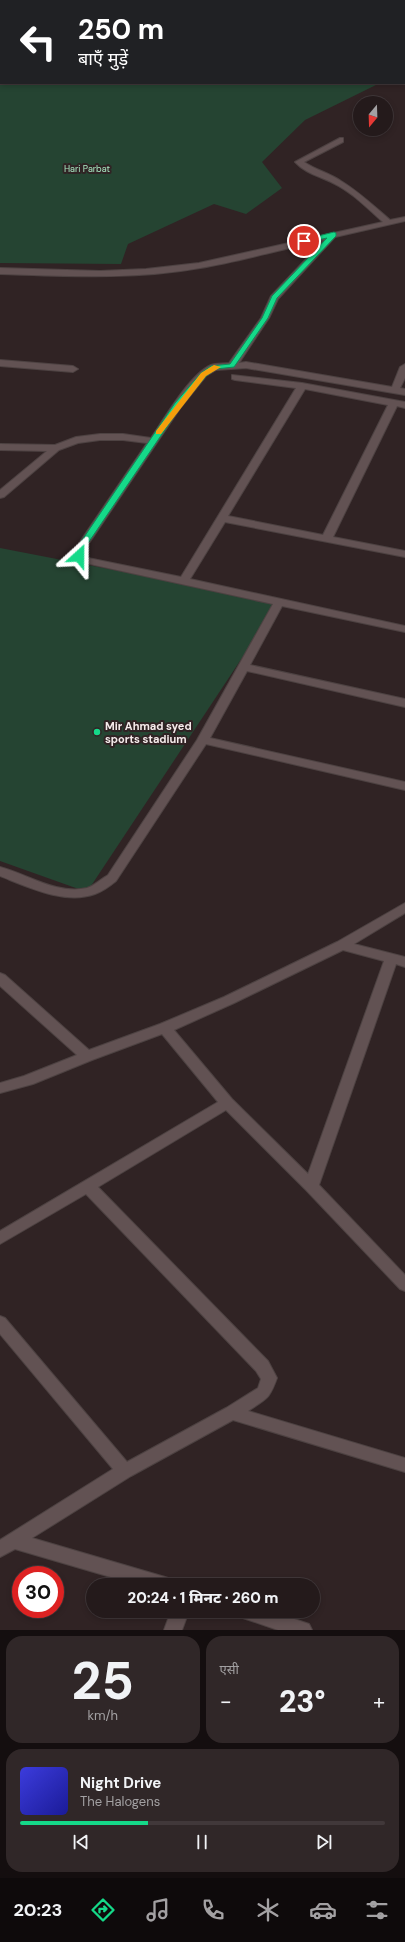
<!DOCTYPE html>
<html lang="hi">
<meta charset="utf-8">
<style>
:root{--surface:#241a1b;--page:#302728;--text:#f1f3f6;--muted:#a3a1a3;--line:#41383a;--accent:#15d989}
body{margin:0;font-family:"DM Sans","Noto Sans Devanagari",sans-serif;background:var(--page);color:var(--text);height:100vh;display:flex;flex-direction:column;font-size:15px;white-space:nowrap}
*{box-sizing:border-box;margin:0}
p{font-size:13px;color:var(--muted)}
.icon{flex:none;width:22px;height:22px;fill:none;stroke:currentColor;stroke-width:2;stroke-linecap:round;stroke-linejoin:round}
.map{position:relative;height:1630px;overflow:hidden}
.panel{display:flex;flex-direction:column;gap:6px;padding:6px;background:#140e0f;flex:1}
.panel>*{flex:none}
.hud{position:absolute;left:0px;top:0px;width:405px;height:84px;box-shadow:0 2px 6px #0003,0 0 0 1px var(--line);background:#202124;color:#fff;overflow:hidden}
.needle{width:26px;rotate:199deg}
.fabs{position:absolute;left:353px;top:96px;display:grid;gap:8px}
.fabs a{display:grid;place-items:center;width:40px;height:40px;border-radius:50%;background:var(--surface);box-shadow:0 2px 6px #0003,0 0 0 1px var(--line);font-size:20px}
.speed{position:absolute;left:12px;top:1566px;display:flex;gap:8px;font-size:20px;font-weight:700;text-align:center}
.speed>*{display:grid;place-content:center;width:52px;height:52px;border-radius:50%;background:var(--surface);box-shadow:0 2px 6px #0003,0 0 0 1px var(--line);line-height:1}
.speed .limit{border:6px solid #d22;background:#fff;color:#111}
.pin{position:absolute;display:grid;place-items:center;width:34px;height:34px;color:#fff;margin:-17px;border:2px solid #fff;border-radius:50%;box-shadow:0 1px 4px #0007}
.me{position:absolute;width:44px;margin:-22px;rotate:24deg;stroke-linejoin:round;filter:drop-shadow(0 0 3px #0008)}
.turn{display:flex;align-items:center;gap:14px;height:84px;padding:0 12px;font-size:18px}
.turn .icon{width:52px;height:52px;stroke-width:2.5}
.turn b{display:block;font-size:28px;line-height:34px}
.big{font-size:30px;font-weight:800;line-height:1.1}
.panel .card{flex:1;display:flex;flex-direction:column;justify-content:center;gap:6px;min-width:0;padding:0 14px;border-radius:16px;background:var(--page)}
.panel .dial{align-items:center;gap:0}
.dial b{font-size:52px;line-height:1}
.song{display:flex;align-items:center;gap:12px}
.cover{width:48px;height:48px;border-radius:6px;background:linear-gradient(135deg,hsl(240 70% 55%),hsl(240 70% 35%))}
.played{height:4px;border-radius:2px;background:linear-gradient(90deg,var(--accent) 35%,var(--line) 35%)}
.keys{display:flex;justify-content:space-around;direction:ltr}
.heat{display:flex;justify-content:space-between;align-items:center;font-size:22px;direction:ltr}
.panel .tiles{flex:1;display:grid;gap:6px;grid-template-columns:1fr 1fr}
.card:last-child{grid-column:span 2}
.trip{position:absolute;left:86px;top:1578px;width:234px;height:40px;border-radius:20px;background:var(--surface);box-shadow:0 2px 6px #0003,0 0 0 1px var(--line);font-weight:800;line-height:40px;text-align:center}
.dock{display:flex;height:64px;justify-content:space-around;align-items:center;background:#0e0a0b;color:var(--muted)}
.dock .icon{width:28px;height:28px}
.dock .on{color:var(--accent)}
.dock b{font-size:18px;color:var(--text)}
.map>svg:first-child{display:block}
.green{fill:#254432}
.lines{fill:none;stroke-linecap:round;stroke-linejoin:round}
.minor-casing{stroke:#4d4242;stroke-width:2}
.minor{fill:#625253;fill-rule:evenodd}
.route{fill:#15d989;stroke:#0e8d59}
.slow{fill:#f59e0b}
.poi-dot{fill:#15d989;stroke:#302324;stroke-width:1.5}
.labels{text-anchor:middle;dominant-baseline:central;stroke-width:4;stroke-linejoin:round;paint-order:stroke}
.far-park-label{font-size:9px;fill:#a9e9c3;stroke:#302324}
.poi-label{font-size:11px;font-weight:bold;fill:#f5ebeb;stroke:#302324;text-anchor:start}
</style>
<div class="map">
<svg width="405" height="1630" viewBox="0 0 405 1630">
<rect width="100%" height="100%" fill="#302324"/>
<g class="green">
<path d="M0 0H405V36L404 1H1V83H380L305 120 262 162 282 188 246 214 214 204 128 244 121 264 0 263Z"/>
<path d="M0 548 279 602 87 892 0 861Z"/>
</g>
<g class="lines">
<g class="minor-casing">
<g id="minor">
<path d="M340 138H343V142L304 162C316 170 329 173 341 181 359 192 374 206 390 220L405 217V221L335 237 278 299 269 318 239 363 246 362 392 387 400 367 405 364V378L400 388 405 389V395L246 368 216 370 206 376 181 407 83 552 88 558 181 577 296 388 235 380 232 379V375L302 383 405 402V408L397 406 333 537 405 551V557L225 522 190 579 405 626V632L282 606 250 665 405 699V707L247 671 210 738 405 782V790L206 744 116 881C110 886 103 891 95 894 65 905 28 887 0 876V867C27 874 57 895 87 888 94 886 101 879 108 875L197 740 273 604 85 563 75 558 73 552 147 443 123 440H100L78 443 59 450 4 497 0 498V490L47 451 0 450V444L55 445 76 437 100 434H123L151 438C164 419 190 374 211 365 216 363 224 364 229 363L261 318 271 296 324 240C283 249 241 261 200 268 134 280 66 276 0 274V268L100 271 146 269 199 263 383 222C367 208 352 192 333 183 320 176 306 174 295 162ZM305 389 388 405 323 535 228 516Z"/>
<path d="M0 360 73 366 78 369 73 372 0 366Z"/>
<path d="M405 903V913L354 944 405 957V967L396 964 319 1185 405 1275V1291L400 1289 306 1190 226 1110 98 1187 268 1361 277 1378C269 1400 267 1398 248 1411L405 1458V1472L233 1420 131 1476 32 1538 165 1577 171 1579 174 1585H138L15 1549 0 1557V1540L113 1469 0 1334V1316L5 1318 127 1462 226 1408 258 1388 261 1379 256 1371 86 1194 0 1244V1231L218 1102 162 1034 92 1060 33 1084 0 1093V1083L24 1076 77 1055 0 986V973L5 975 89 1050 160 1024 224 997 337 942ZM343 950 384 961 308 1174 232 1099 174 1030 234 1003Z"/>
<path d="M171 1611H189L182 1630H164Z"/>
<path d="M237 1611H271L309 1624 312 1630H278L240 1617Z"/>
</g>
</g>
<use href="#minor" class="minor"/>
</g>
<path class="route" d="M334 232 336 233V236L277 298 268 318 234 367 216 369 206 376 181 406 82 552 83 556 76 558 74 552 175 403 201 373 211 366 230 364 262 318 272 296 327 238 304 243H302V240Z"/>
<path class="slow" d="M214 365 221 367 206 376 161 434H156V431L201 373Z"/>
<circle class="poi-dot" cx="97" cy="732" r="4"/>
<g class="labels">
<g class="far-park-label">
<text x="87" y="169">Hari Parbat</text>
</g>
<g class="poi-label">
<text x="105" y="726">Mir Ahmad syed<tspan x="105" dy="13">sports stadium</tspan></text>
</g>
</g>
</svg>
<div class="fabs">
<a><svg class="needle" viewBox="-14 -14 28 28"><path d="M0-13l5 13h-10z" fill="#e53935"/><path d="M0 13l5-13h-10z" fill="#a3a1a3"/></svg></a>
</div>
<div class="speed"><div class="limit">30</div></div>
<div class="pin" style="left:304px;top:241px;background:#d93025"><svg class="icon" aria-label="arrive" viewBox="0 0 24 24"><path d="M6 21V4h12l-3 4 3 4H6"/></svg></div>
<svg class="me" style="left:79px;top:556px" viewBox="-20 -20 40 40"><path d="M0-17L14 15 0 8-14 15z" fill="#15d989" stroke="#fff" stroke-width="4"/></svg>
<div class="trip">20:24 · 1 मिनट · 260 m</div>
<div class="hud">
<div class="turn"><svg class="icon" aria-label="left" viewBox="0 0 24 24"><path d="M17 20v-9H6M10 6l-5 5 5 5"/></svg><div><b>250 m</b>बाएँ मुड़ें</div></div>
</div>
</div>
<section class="panel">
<div class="tiles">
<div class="card dial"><b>25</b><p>km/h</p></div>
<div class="card"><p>एसी</p>
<div class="heat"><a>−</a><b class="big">23°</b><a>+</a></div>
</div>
<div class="card">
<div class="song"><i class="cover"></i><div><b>Night Drive</b><p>The Halogens</p></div></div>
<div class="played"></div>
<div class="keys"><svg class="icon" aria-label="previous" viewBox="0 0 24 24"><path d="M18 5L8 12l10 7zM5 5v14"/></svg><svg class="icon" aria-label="pause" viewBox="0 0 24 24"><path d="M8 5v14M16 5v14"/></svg><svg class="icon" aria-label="next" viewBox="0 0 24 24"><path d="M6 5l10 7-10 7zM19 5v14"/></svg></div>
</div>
</div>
</section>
<nav class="dock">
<b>20:23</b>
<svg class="icon on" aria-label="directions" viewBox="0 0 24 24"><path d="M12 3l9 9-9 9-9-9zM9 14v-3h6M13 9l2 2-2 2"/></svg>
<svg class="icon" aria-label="music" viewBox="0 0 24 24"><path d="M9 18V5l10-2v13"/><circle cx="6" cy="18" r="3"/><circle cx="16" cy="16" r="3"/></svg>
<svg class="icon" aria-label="phone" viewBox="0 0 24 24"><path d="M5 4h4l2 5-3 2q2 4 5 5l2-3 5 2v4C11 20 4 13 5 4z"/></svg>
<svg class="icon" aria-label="climate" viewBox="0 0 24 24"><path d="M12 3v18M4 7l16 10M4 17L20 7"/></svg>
<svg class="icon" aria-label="car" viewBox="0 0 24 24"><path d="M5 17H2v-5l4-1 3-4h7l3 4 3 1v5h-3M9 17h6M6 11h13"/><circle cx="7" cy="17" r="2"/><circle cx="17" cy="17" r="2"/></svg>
<svg class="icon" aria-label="filters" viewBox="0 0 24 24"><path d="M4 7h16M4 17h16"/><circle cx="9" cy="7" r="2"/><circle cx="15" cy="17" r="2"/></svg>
</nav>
